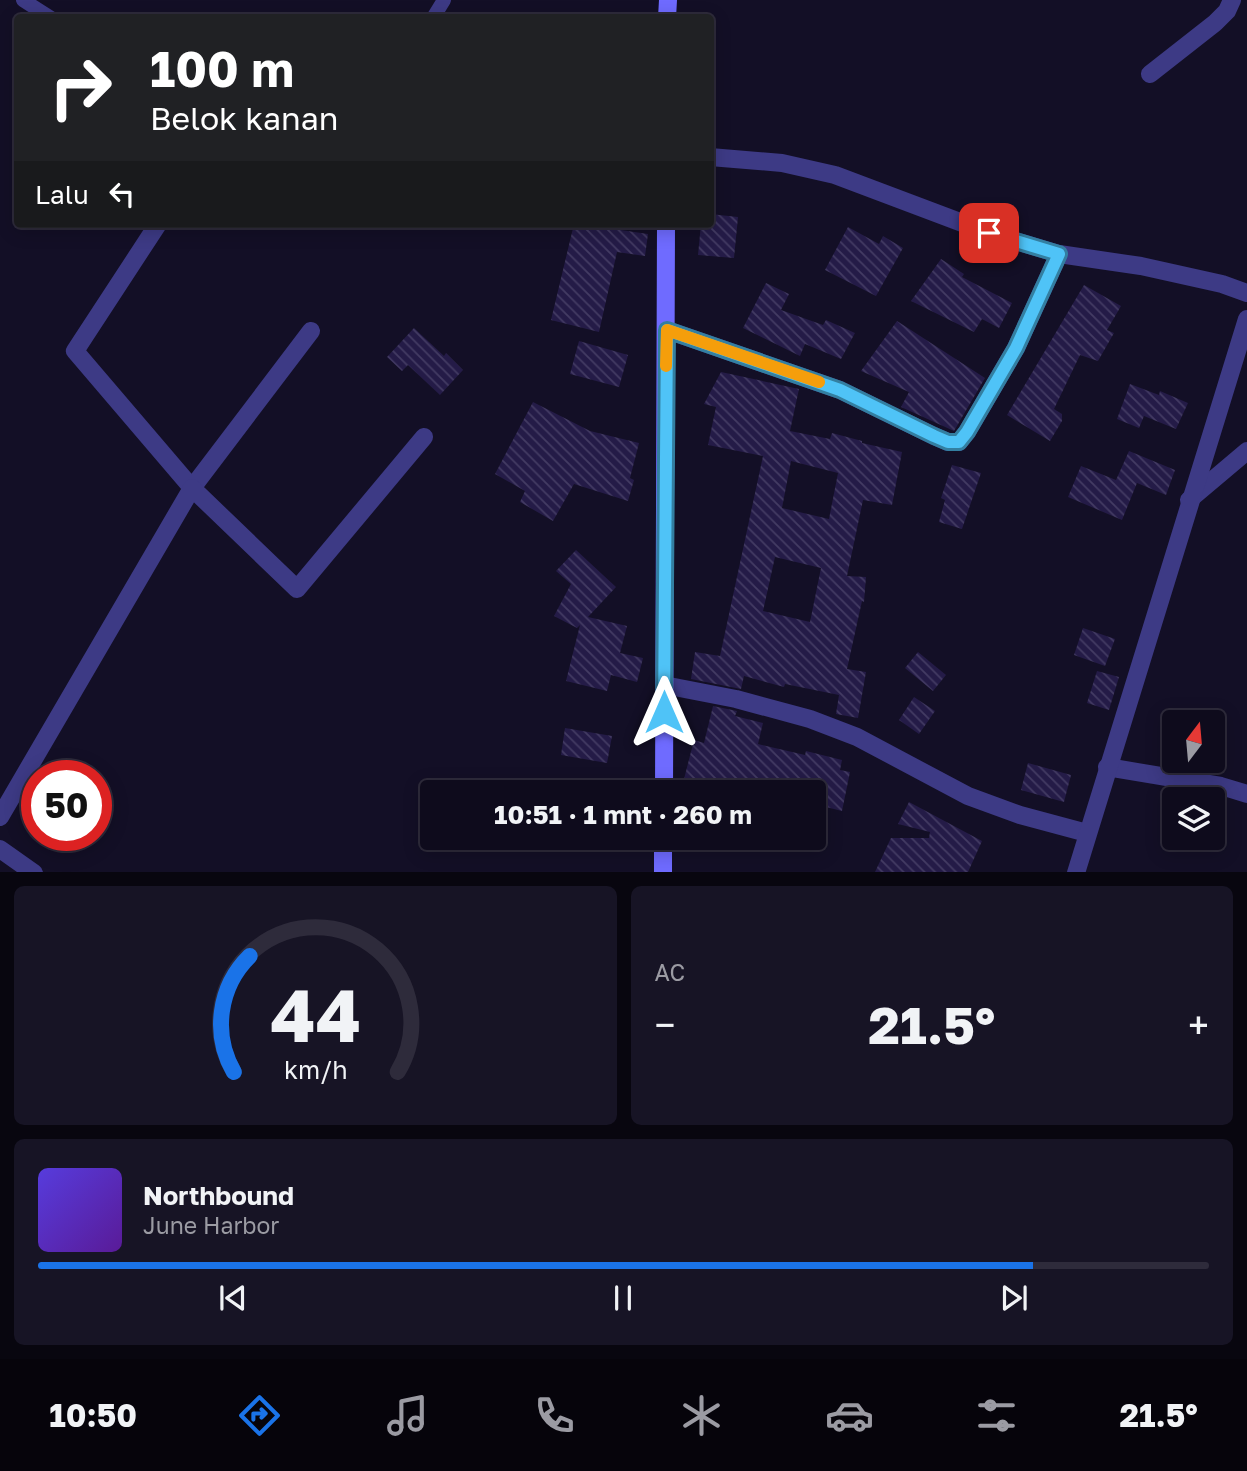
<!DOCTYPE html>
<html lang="id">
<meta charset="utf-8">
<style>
:root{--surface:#0e0b1c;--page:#171425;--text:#f1f3f6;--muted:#9b9ba3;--line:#2e2b3b;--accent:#1a73e8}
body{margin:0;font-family:"Golos Text",sans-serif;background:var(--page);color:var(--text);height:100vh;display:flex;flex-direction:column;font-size:26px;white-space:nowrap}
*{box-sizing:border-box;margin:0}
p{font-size:23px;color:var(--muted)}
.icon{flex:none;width:38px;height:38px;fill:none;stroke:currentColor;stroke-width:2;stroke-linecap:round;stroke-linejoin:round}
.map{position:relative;height:872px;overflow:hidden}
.details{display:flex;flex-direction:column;gap:14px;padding:14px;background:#08060f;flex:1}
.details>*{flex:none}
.guide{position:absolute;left:14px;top:14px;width:700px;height:214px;border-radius:7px;box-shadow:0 4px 18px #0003,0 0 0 2px var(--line);background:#202124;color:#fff;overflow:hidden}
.needle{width:46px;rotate:16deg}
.controls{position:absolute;left:1162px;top:710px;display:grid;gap:14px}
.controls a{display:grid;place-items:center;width:63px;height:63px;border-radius:7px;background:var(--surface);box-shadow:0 4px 18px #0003,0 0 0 2px var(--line);font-size:35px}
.speed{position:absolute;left:21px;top:760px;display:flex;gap:14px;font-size:35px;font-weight:700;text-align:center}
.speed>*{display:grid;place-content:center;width:91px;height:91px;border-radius:50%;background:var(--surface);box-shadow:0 4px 18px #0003,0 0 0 2px var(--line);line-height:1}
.speed .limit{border:10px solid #d22;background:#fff;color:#111}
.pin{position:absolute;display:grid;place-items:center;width:60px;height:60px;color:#fff;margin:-30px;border-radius:14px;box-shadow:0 4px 10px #0006}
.me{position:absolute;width:77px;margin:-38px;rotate:0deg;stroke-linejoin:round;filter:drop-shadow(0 0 5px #0008)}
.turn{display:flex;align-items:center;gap:24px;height:147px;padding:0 21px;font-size:32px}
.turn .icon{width:91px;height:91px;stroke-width:2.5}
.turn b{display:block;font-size:49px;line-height:60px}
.then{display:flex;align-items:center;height:66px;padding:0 21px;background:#0003;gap:14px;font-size:26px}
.big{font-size:52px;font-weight:700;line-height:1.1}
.details .card{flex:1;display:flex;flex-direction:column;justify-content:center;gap:10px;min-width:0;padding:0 24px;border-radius:10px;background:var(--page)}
.details .dial{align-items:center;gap:0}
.dial svg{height:182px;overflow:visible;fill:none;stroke:var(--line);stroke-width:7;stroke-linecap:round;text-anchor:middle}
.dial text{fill:var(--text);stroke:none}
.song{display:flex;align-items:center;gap:21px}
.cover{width:84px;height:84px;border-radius:10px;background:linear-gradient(135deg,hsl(250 70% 55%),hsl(270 70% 35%))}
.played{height:7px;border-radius:4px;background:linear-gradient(90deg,var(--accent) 85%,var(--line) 85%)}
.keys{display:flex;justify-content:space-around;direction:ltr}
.heat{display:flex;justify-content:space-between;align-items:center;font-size:38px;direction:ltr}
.details .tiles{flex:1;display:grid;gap:14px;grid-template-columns:1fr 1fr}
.card:last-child{grid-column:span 2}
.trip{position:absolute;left:420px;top:780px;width:406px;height:70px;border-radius:7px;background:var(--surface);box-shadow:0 4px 18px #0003,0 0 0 2px var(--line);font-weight:700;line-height:70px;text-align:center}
.tab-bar{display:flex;height:112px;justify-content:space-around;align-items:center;background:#06040b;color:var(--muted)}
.tab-bar .icon{width:49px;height:49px}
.tab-bar .selected{color:var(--accent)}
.tab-bar b{font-size:32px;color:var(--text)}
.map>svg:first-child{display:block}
.building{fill:url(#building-back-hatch);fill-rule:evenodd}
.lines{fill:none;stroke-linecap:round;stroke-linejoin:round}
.service{stroke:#3d3a85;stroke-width:14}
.minor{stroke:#3d3a85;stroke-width:18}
.secondary{stroke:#6f6bff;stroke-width:18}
.route-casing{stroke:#337fa1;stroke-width:18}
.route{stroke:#4fc3f7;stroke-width:12}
.slow{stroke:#f59e0b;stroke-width:12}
</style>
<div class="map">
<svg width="1247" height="873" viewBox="0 0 1247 873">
<defs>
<pattern id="building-back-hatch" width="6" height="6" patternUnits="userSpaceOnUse" patternTransform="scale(1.75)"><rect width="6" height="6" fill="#241b47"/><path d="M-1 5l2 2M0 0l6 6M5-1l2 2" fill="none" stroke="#433b63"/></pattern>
</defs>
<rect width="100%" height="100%" fill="#130f26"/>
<g class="building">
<path d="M710 214 738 217 734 258 698 255 701 224H710Z"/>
<path d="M574 224H608L607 228 648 234 645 256 617 252 599 332 551 320Z"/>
<path d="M848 227 879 244 883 236 903 248 876 296 825 270Z"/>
<path d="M941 259 964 274 962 277 1012 303 999 328 982 319 974 332 911 301Z"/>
<path d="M766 283 789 294 781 310 823 325 826 320 855 333 841 359 805 344 800 356 743 328Z"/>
<path d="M1084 285 1121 306 1107 330 1114 333 1098 361 1080 355 1054 409 1062 414V421L1050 441 1007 415Z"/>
<path d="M897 321 985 378 954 431 901 407 909 392 861 371Z"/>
<path d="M414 328 444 356 446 353 463 370 440 395 408 365 402 371 387 357Z"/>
<path d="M579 341 628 355 619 387 570 374Z"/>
<path d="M721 372 799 389 790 431 830 439 832 433 862 441V443L902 452 892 505 863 500 847 576 866 577 864 602 862 601 847 669 866 672 858 718 836 714 839 695 785 684 784 687 744 676 741 689 691 679 695 652 720 656 763 456 708 445 716 407 704 404ZM791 461 838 473 829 519 782 508ZM775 557 821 568 810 622 763 611Z"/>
<path d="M1130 384 1159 395 1160 391 1188 403 1176 429 1144 416 1139 428 1117 419Z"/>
<path d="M533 402 590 431 639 443 630 478 634 480 628 501 574 484 553 521 520 502 525 491 495 474Z"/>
<path d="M1129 451 1175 470 1166 495 1137 483 1122 520 1068 497 1081 466 1116 480Z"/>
<path d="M952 465 981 473 962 529 939 522 945 500 941 498Z"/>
<path d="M576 550 616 587 588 617 627 626 620 653 643 658 637 682 611 675 607 691 566 681 580 625 577 628 554 616 571 584 556 571Z"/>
<path d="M1083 628 1115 639 1105 666 1074 655Z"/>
<path d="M918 652 946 675 933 691 905 668Z"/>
<path d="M1097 671 1119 677 1109 710 1087 703Z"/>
<path d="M914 697 935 711 919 734 899 720Z"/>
<path d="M713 706 737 711 735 716 763 723 758 744 805 755 806 751 842 760 840 770 850 772 842 811 814 804V793H760L719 783 718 788 684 779 694 740 704 743Z"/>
<path d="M565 728 612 736 607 763 561 755Z"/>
<path d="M1028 763 1071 775 1064 802 1021 790Z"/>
<path d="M909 802 982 841 968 872H875L891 838H929L930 832 898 824Z"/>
</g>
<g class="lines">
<g class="service">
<path d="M23 0 51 18"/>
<path d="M433 18 444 0"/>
</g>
<g class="minor">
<path d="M1150 74 1215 23 1227 11 1232 0"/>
<path d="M710 157 782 163 835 175 989 233 1059 254 1141 266 1222 284 1247 293"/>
<path d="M158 224 75 351 192 488 311 331"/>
<path d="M667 330 840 390 934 436 948 442H959L967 432 1016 348 1059 254"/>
<path d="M1189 500 1247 451"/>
<path d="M664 685 736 699 810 719 857 737 968 796 1020 815 1087 833"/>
<path d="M1107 767 1221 786 1247 794"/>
<path d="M0 817 192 488 297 589 424 437"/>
<path d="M0 849 34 873"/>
<path d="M1076 873 1247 319"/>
</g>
<g class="secondary">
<path d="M667 18 668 0"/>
<path d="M664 793 666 224"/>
<path d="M663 873V838"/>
</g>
</g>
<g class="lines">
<g class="route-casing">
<path id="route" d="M664 712 667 330 840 390 934 436 948 442H959L967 432 1016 348 1059 254 989 233"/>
</g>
<use href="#route" class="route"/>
<path class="slow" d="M666 366 667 330 819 382"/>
</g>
</svg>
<div class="controls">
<a><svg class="needle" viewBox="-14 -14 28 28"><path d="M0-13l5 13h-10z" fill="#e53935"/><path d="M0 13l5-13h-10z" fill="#9b9ba3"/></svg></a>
<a><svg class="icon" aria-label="layers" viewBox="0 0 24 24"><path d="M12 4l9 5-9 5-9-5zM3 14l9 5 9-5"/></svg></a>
</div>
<div class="speed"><div class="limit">50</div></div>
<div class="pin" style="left:989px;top:233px;background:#d93025"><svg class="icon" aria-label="arrive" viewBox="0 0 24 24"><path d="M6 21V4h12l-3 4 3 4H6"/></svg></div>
<svg class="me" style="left:664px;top:712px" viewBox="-20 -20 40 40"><path d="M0-17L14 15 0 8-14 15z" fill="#4fc3f7" stroke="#fff" stroke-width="4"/></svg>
<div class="trip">10:51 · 1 mnt · 260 m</div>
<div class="guide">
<div class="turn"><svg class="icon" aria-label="right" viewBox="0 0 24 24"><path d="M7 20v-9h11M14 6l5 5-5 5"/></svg><div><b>100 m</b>Belok kanan</div></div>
<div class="then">Lalu<svg class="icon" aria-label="left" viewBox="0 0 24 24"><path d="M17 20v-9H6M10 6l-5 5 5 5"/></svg></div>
</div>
</div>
<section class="details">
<div class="tiles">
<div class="card dial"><svg viewBox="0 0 100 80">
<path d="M14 69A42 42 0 1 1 86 69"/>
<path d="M14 69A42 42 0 0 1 21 18" stroke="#1a73e8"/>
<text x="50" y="56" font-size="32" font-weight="700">44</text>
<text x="50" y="72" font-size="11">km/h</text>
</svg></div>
<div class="card"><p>AC</p>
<div class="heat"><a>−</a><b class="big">21.5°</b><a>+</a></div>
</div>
<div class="card">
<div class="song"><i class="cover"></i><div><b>Northbound</b><p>June Harbor</p></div></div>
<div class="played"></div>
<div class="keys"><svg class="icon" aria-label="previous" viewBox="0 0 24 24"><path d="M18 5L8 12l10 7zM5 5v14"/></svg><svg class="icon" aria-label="pause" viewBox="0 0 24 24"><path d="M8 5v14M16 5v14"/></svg><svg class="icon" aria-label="next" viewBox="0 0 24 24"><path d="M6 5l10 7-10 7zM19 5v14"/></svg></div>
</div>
</div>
</section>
<nav class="tab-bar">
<b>10:50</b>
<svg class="icon selected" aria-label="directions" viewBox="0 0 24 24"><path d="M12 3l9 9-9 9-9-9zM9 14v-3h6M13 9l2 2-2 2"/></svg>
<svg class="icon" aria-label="music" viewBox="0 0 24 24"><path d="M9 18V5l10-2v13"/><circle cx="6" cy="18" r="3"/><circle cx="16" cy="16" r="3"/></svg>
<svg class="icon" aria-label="phone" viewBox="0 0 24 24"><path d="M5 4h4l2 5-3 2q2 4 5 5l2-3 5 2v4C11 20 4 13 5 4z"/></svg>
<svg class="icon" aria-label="climate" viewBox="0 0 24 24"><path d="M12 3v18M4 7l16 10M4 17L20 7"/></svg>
<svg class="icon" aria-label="car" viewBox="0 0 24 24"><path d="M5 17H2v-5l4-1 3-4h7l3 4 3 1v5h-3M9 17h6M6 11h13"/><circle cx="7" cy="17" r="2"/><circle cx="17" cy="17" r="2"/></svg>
<svg class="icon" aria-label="filters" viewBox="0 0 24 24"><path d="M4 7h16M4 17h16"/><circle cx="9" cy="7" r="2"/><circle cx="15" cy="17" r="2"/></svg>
<b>21.5°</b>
</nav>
